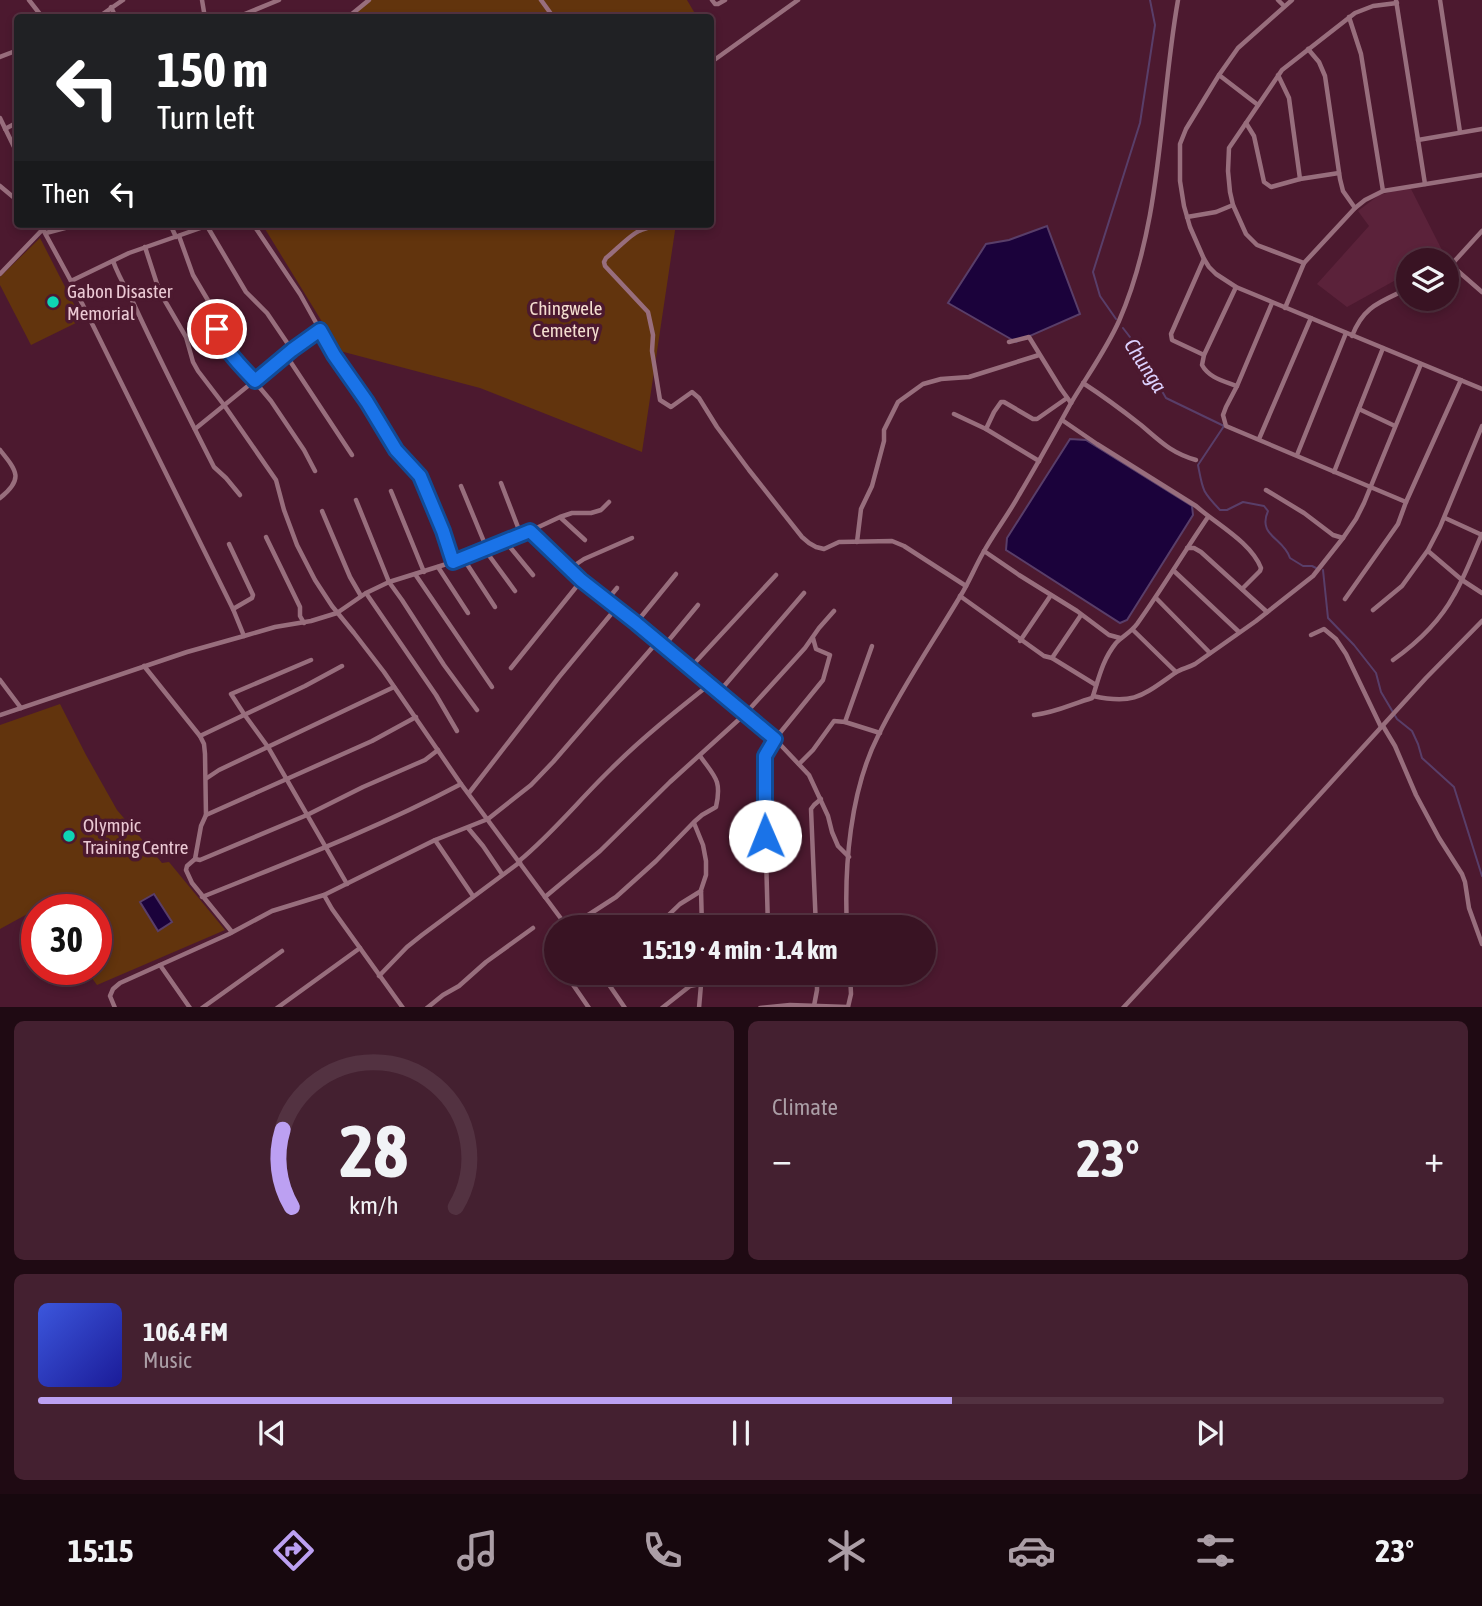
<!DOCTYPE html>
<meta charset="utf-8">
<style>
:root{--surface:#391323;--page:#442030;--text:#f1f3f6;--muted:#ab9ea6;--line:#533241;--accent:#bca0f2}
body{margin:0;font-family:"Asap Condensed",sans-serif;background:var(--page);color:var(--text);height:100vh;display:flex;flex-direction:column;font-size:26px;white-space:nowrap}
*{box-sizing:border-box;margin:0}
p{font-size:23px;color:var(--muted)}
.icon{flex:none;width:38px;height:38px;fill:none;stroke:currentColor;stroke-width:2;stroke-linecap:round;stroke-linejoin:round}
.map{position:relative;height:1007px;overflow:hidden}
.drawer{display:flex;flex-direction:column;gap:14px;padding:14px;background:#1f0a13;flex:1}
.drawer>*{flex:none}
.top-card{position:absolute;left:14px;top:14px;width:700px;height:214px;border-radius:7px;box-shadow:0 4px 10px #0003,0 0 0 2px var(--line);background:#202124;color:#fff;overflow:hidden}
.controls{position:absolute;left:1396px;top:248px;display:grid;gap:14px}
.controls a{display:grid;place-items:center;width:63px;height:63px;border-radius:50%;background:var(--surface);box-shadow:0 4px 10px #0003,0 0 0 2px var(--line);font-size:35px}
.speed{position:absolute;left:21px;top:894px;display:flex;gap:14px;font-size:35px;font-weight:700;text-align:center}
.speed>*{display:grid;place-content:center;width:91px;height:91px;border-radius:50%;background:var(--surface);box-shadow:0 4px 10px #0003,0 0 0 2px var(--line);line-height:1}
.speed .limit{border:10px solid #d22;background:#fff;color:#111}
.pin{position:absolute;display:grid;place-items:center;width:60px;height:60px;color:#fff;margin:-30px;border:4px solid #fff;border-radius:50%;box-shadow:0 2px 7px #0007}
.me{position:absolute;width:77px;margin:-38px;rotate:359deg;stroke-linejoin:round;filter:drop-shadow(0 0 5px #0008)}
.turn{display:flex;align-items:center;gap:24px;height:147px;padding:0 28px;font-size:32px}
.turn .icon{width:91px;height:91px;stroke-width:2.5}
.turn b{display:block;font-size:49px;line-height:60px}
.then{display:flex;align-items:center;height:66px;padding:0 28px;background:#0003;gap:14px;font-size:26px}
.big{font-size:52px;font-weight:700;line-height:1.1}
.drawer .card{flex:1;display:flex;flex-direction:column;justify-content:center;gap:10px;min-width:0;padding:0 24px;border-radius:10px;background:var(--page)}
.drawer .dial{align-items:center;gap:0}
.dial svg{height:182px;overflow:visible;fill:none;stroke:var(--line);stroke-width:7;stroke-linecap:round;text-anchor:middle}
.dial text{fill:var(--text);stroke:none}
.song{display:flex;align-items:center;gap:21px}
.cover{width:84px;height:84px;border-radius:10px;background:linear-gradient(135deg,hsl(230 70% 55%),hsl(240 70% 35%))}
.played{height:7px;border-radius:4px;background:linear-gradient(90deg,var(--accent) 65%,var(--line) 65%)}
.keys{display:flex;justify-content:space-around;direction:ltr}
.heat{display:flex;justify-content:space-between;align-items:center;font-size:38px;direction:ltr}
.drawer .tiles{flex:1;display:grid;gap:14px;grid-template-columns:1fr 1fr}
.card:last-child{grid-column:span 2}
.trip{position:absolute;left:544px;top:915px;width:392px;height:70px;border-radius:35px;background:var(--surface);box-shadow:0 4px 10px #0003,0 0 0 2px var(--line);font-weight:700;line-height:70px;text-align:center}
.tab-bar{display:flex;height:112px;justify-content:space-around;align-items:center;background:#17080e;color:var(--muted)}
.tab-bar .icon{width:49px;height:49px}
.tab-bar .on{color:var(--accent)}
.tab-bar b{font-size:32px;color:var(--text)}
.map>svg:first-child{display:block}
.built{fill:#5b223a}
.green{fill:#62340d}
.water{fill:#1b023b;stroke:#593e69;stroke-width:2}
.lines{fill:none;stroke-linecap:round;stroke-linejoin:round}
.stream{stroke:#593e69;stroke-width:2}
.minor{stroke:#986e7d;stroke-width:4.5}
.route-casing{stroke:#114b97;stroke-width:18}
.route{stroke:#1a73e8;stroke-width:12}
.poi-dot{fill:#0ed5b4;stroke:#4c192f;stroke-width:2.5}
.labels{text-anchor:middle;dominant-baseline:central;stroke-width:7;stroke-linejoin:round;paint-order:stroke}
.poi-label{font-size:19px;fill:#ebc9d4;stroke:#4c192f;text-anchor:start}
.park-label{font-size:19px;fill:#f3ddcf;stroke:#4c192f}
.water-label{font-size:21px;font-style:italic;fill:#dcd1fe;stroke:#4c192f}
</style>
<div class="map">
<svg width="1482" height="1008" viewBox="0 0 1482 1008">
<rect width="100%" height="100%" fill="#4c192f"/>
<path class="built" d="M1410 187 1445 256 1436 261H1409V276L1406 278 1403 276 1347 307 1317 284 1369 226 1358 211 1379 195Z"/>
<g class="green">
<path d="M370 0H687L697 17 348 18Z"/>
<path d="M262 224H676L642 452 480 388 340 351Z"/>
<path d="M40 238 82 320 31 345 0 285V277Z"/>
<path d="M60 704 86 755 117 810 162 863 169 862 225 930 97 985 86 970H96V910H46L42 906 0 929V725Z"/>
</g>
<g class="water">
<path d="M1047 226 1080 314 1016 342 948 303 986 244 1009 240Z"/>
<path d="M1070 439 1086 440 1192 506 1193 515 1127 620 1120 623 1006 550 1007 538Z"/>
<path d="M154 894 172 922 158 931 140 902Z"/>
</g>
<g class="lines">
<g class="stream">
<path d="M1116 319 1100 296 1093 272 1140 123 1155 25 1150 0"/>
<path d="M1123 328 1133 341 1166 398 1224 426 1198 465C1203 491 1202 491 1220 510H1227L1243 502 1264 506 1268 511C1257 536 1284 538 1290 558L1303 566H1312L1316 568"/>
<path d="M1323 570 1328 618 1354 645 1376 673 1381 692 1397 719 1412 731 1418 744 1422 758 1454 787 1482 876"/>
</g>
<g class="minor">
<path d="M29 0 43 18"/>
<path d="M202 0 205 18"/>
<path d="M541 0 554 18"/>
<path d="M712 0 715 4H718L725 0"/>
<path d="M1278 0 1284 6"/>
<path d="M1292 0 1238 48 1219 75 1186 129 1180 144V181L1184 206 1190 227 1204 259 1209 267 1216 274 1236 287 1482 389"/>
<path d="M1396 0 1425 184"/>
<path d="M1440 0 1460 132"/>
<path d="M111 7 116 18"/>
<path d="M1349 17 1361 54 1383 191"/>
<path d="M97 18 123 0"/>
<path d="M235 18 279 0"/>
<path d="M347 18 369 0"/>
<path d="M1308 49 1319 62 1325 76 1340 179 1343 191 1355 208"/>
<path d="M0 57 18 50"/>
<path d="M710 63 798 0"/>
<path d="M1219 75 1258 105"/>
<path d="M1278 75 1289 98 1300 179"/>
<path d="M0 118 18 155"/>
<path d="M1246 123 1254 136 1264 182 1271 187 1300 179 1339 173"/>
<path d="M5 129 18 122"/>
<path d="M1418 140 1482 129"/>
<path d="M0 186 18 201"/>
<path d="M1187 217 1216 212 1233 205"/>
<path d="M170 224 176 237"/>
<path d="M253 224 300 294 334 355 367 402 396 450 420 476 443 531 453 562"/>
<path d="M656 224C650 228 645 228 639 231 631 234 614 252 606 258L604 262 605 266 648 312 653 335 652 351 660 400 671 407 692 392 699 398 717 427 749 470 802 537 809 543 816 547 824 549 839 542 892 541 904 546 966 586"/>
<path d="M207 226 246 292 267 313 292 350"/>
<path d="M46 233 80 224"/>
<path d="M179 236 193 275 216 314 217 329 220 340 271 401 304 450 315 471"/>
<path d="M145 247 157 284 165 301 186 337 193 362 198 371 224 405 276 480 284 510 297 545 315 580 332 606 354 633 384 672 461 784 568 928 616 897 656 861 694 822 702 815 716 807C722 780 715 777 700 756"/>
<path d="M1204 259 1171 334 1172 340 1204 355"/>
<path d="M113 261C118 275 125 287 132 300 158 357 186 412 214 467L226 478 240 495"/>
<path d="M1304 263 1257 245 1246 234 1233 205 1230 192 1228 171 1229 148 1282 70 1355 13 1373 6 1397 3"/>
<path d="M1451 265 1482 292"/>
<path d="M1447 267 1451 265 1482 231"/>
<path d="M0 274 43 229"/>
<path d="M71 281 129 253 212 224"/>
<path d="M1236 287 1204 355 1202 365C1209 378 1224 381 1237 386"/>
<path d="M1272 303 1237 386 1226 407 1223 415 1226 426 1406 502"/>
<path d="M1285 308 1304 263 1355 208 1365 200 1383 191 1482 175"/>
<path d="M1352 336C1364 305 1381 302 1409 288"/>
<path d="M1009 342 1029 337 1061 389 1071 403"/>
<path d="M286 355 352 455"/>
<path d="M1083 383C1103 396 1122 410 1141 425 1160 441 1171 453 1196 460"/>
<path d="M1359 409 1395 426"/>
<path d="M954 414 986 429 1039 461"/>
<path d="M1062 420 1097 444 1196 506C1216 524 1251 542 1261 568L1260 571 1242 589"/>
<path d="M195 429 292 350 320 330"/>
<path d="M986 429 994 412 1001 402H1004L1033 419H1037L1067 398"/>
<path d="M1259 439 1311 318"/>
<path d="M0 450C17 471 24 479 0 498"/>
<path d="M1297 455 1346 333"/>
<path d="M1334 472 1383 348"/>
<path d="M501 483 521 535"/>
<path d="M461 486 487 549"/>
<path d="M1266 490 1304 513 1333 535 1343 538 1356 519 1364 503 1421 364"/>
<path d="M391 491 424 572"/>
<path d="M356 500 389 582 402 600 444 665 477 710"/>
<path d="M322 511 350 577 361 596"/>
<path d="M561 518 585 540"/>
<path d="M1445 518 1482 535"/>
<path d="M530 531 581 581 636 623 775 739 809 775 828 816 832 832 838 846 849 857"/>
<path d="M266 537 300 607V616L304 623"/>
<path d="M505 541 533 575"/>
<path d="M857 542 861 509 872 486 884 441V430L898 402 923 384 941 379 969 377 1039 355"/>
<path d="M229 544 253 595 252 598 233 609"/>
<path d="M1187 548H1194L1201 552 1267 612"/>
<path d="M485 550 515 591"/>
<path d="M984 551 1019 575 1077 611 1109 635 1120 638"/>
<path d="M1428 551 1462 580 1482 593"/>
<path d="M463 558 495 607"/>
<path d="M438 567 468 613"/>
<path d="M569 569 584 559 632 538"/>
<path d="M1174 571 1239 632"/>
<path d="M415 574 492 687"/>
<path d="M366 593 436 695 457 731"/>
<path d="M960 596 1044 656 1052 658 1096 685"/>
<path d="M1156 598 1210 653"/>
<path d="M1345 599 1398 524 1406 502 1461 380"/>
<path d="M607 600 617 588"/>
<path d="M1373 610 1402 586 1428 550 1440 527 1482 426"/>
<path d="M636 623 676 574"/>
<path d="M1133 630 1176 672"/>
<path d="M1311 635 1324 629 1336 639 1346 654 1381 727"/>
<path d="M244 636 275 627 311 621 337 613 366 593 389 582 453 562 530 531 560 517 572 513H591L601 510 609 502"/>
<path d="M1020 641 1051 595"/>
<path d="M664 646 698 605"/>
<path d="M1052 658 1081 615"/>
<path d="M311 660 231 694 244 714 268 747 347 884"/>
<path d="M1393 660C1417 643 1440 621 1454 595 1465 576 1473 554 1482 534"/>
<path d="M144 666 200 736 204 744 205 754 206 815 201 826 195 859 187 866 186 870 192 883 232 932"/>
<path d="M511 668 581 581"/>
<path d="M690 668 776 575"/>
<path d="M0 680 21 708"/>
<path d="M719 692 804 593"/>
<path d="M1093 696C1099 677 1103 659 1116 643 1123 636 1131 632 1137 624 1162 589 1184 552 1208 517"/>
<path d="M0 715 187 652 244 636 233 609 71 281 40 224"/>
<path d="M1034 715C1055 713 1072 704 1092 698L1093 696C1134 705 1142 696 1175 673 1180 669 1188 668 1195 664L1256 621 1313 576 1343 538"/>
<path d="M845 722 872 646"/>
<path d="M1383 726 1395 746 1416 795 1439 838 1462 874 1465 882 1469 908 1482 944"/>
<path d="M200 736 305 686 342 666"/>
<path d="M799 764 813 750 834 721 845 722 880 733"/>
<path d="M207 778 219 770 394 687"/>
<path d="M469 793 559 677 617 607"/>
<path d="M206 815 372 741 416 717"/>
<path d="M694 823 703 845 706 861V875L701 890 702 928"/>
<path d="M468 828 483 846 502 874"/>
<path d="M435 840 473 896"/>
<path d="M195 859 200 860 307 815 363 787 425 760 438 750"/>
<path d="M519 861C553 833 580 799 611 769 642 738 676 711 710 684"/>
<path d="M324 895 332 909 403 1008"/>
<path d="M202 897C289 862 378 828 461 784"/>
<path d="M545 897 600 851 670 782 745 714 805 648 819 628 834 611"/>
<path d="M655 928 680 904 701 891"/>
<path d="M768 928 765 819V756L775 739 823 680 830 655 816 649 813 638"/>
<path d="M816 928 811 809 814 805 821 799"/>
<path d="M847 928C844 867 850 791 878 736 902 687 933 642 961 595 969 582 975 567 983 553 994 533 1008 515 1019 495 1037 465 1054 434 1071 403 1087 376 1106 350 1119 321 1163 220 1159 107 1178 0"/>
<path d="M553 957 556 962"/>
<path d="M160 965 190 1008"/>
<path d="M565 973 589 1008"/>
<path d="M601 973 625 1008"/>
<path d="M379 976 407 947 422 935 520 862"/>
<path d="M814 1006 817 990V973"/>
<path d="M848 1007 851 994 850 973"/>
<path d="M115 1008 110 996 113 989 120 983 229 934 272 911 324 895 435 840 488 819 531 785 553 762 658 641"/>
<path d="M202 1008 282 951"/>
<path d="M277 1008 360 948"/>
<path d="M427 1008 443 995 459 986 486 962 533 928"/>
<path d="M662 1008 690 986 700 984"/>
<path d="M699 1008 702 973"/>
<path d="M760 1008 790 1005 848 1007"/>
<path d="M1123 1008 1282 836 1426 678 1482 621"/>
</g>
</g>
<g class="lines">
<g class="route-casing">
<path id="route" d="M217 329C224 350 240 365 255 381L292 350 320 330 334 355 367 402 396 450 420 476 443 531 453 562 530 531 581 580 636 623 775 739 765 756V836"/>
</g>
<use href="#route" class="route"/>
</g>
<g class="poi-dot">
<circle cx="53" cy="302" r="7"/>
<circle cx="69" cy="836" r="7"/>
</g>
<g class="labels">
<g class="poi-label">
<text x="67" y="291">Gabon Disaster<tspan x="67" dy="22">Memorial</tspan></text>
<text x="83" y="825">Olympic<tspan x="83" dy="22">Training Centre</tspan></text>
</g>
<g class="park-label">
<text x="566" y="308">Chingwele<tspan x="566" dy="22">Cemetery</tspan></text>
</g>
<g class="water-label">
<text transform="translate(1146 365) rotate(57)">Chunga</text>
</g>
</g>
</svg>
<div class="controls">
<a><svg class="icon" aria-label="layers" viewBox="0 0 24 24"><path d="M12 4l9 5-9 5-9-5zM3 14l9 5 9-5"/></svg></a>
</div>
<div class="speed"><div class="limit">30</div></div>
<div class="pin" style="left:217px;top:329px;background:#d93025"><svg class="icon" aria-label="arrive" viewBox="0 0 24 24"><path d="M6 21V4h12l-3 4 3 4H6"/></svg></div>
<svg class="me" style="left:765px;top:836px" viewBox="-20 -20 40 40"><circle r="19" fill="#fff"/><path d="M0-13L10 11 0 6-10 11z" fill="#1a73e8"/></svg>
<div class="trip">15:19 · 4 min · 1.4 km</div>
<div class="top-card">
<div class="turn"><svg class="icon" aria-label="left" viewBox="0 0 24 24"><path d="M17 20v-9H6M10 6l-5 5 5 5"/></svg><div><b>150 m</b>Turn left</div></div>
<div class="then">Then<svg class="icon" aria-label="left" viewBox="0 0 24 24"><path d="M17 20v-9H6M10 6l-5 5 5 5"/></svg></div>
</div>
</div>
<section class="drawer">
<div class="tiles">
<div class="card dial"><svg viewBox="0 0 100 80">
<path d="M14 69A42 42 0 1 1 86 69"/>
<path d="M14 69A42 42 0 0 1 10 35" stroke="#bca0f2"/>
<text x="50" y="56" font-size="32" font-weight="700">28</text>
<text x="50" y="72" font-size="11">km/h</text>
</svg></div>
<div class="card"><p>Climate</p>
<div class="heat"><a>−</a><b class="big">23°</b><a>+</a></div>
</div>
<div class="card">
<div class="song"><i class="cover"></i><div><b>106.4 FM</b><p>Music</p></div></div>
<div class="played"></div>
<div class="keys"><svg class="icon" aria-label="previous" viewBox="0 0 24 24"><path d="M18 5L8 12l10 7zM5 5v14"/></svg><svg class="icon" aria-label="pause" viewBox="0 0 24 24"><path d="M8 5v14M16 5v14"/></svg><svg class="icon" aria-label="next" viewBox="0 0 24 24"><path d="M6 5l10 7-10 7zM19 5v14"/></svg></div>
</div>
</div>
</section>
<nav class="tab-bar">
<b>15:15</b>
<svg class="icon on" aria-label="directions" viewBox="0 0 24 24"><path d="M12 3l9 9-9 9-9-9zM9 14v-3h6M13 9l2 2-2 2"/></svg>
<svg class="icon" aria-label="music" viewBox="0 0 24 24"><path d="M9 18V5l10-2v13"/><circle cx="6" cy="18" r="3"/><circle cx="16" cy="16" r="3"/></svg>
<svg class="icon" aria-label="phone" viewBox="0 0 24 24"><path d="M5 4h4l2 5-3 2q2 4 5 5l2-3 5 2v4C11 20 4 13 5 4z"/></svg>
<svg class="icon" aria-label="climate" viewBox="0 0 24 24"><path d="M12 3v18M4 7l16 10M4 17L20 7"/></svg>
<svg class="icon" aria-label="car" viewBox="0 0 24 24"><path d="M5 17H2v-5l4-1 3-4h7l3 4 3 1v5h-3M9 17h6M6 11h13"/><circle cx="7" cy="17" r="2"/><circle cx="17" cy="17" r="2"/></svg>
<svg class="icon" aria-label="filters" viewBox="0 0 24 24"><path d="M4 7h16M4 17h16"/><circle cx="9" cy="7" r="2"/><circle cx="15" cy="17" r="2"/></svg>
<b>23°</b>
</nav>
